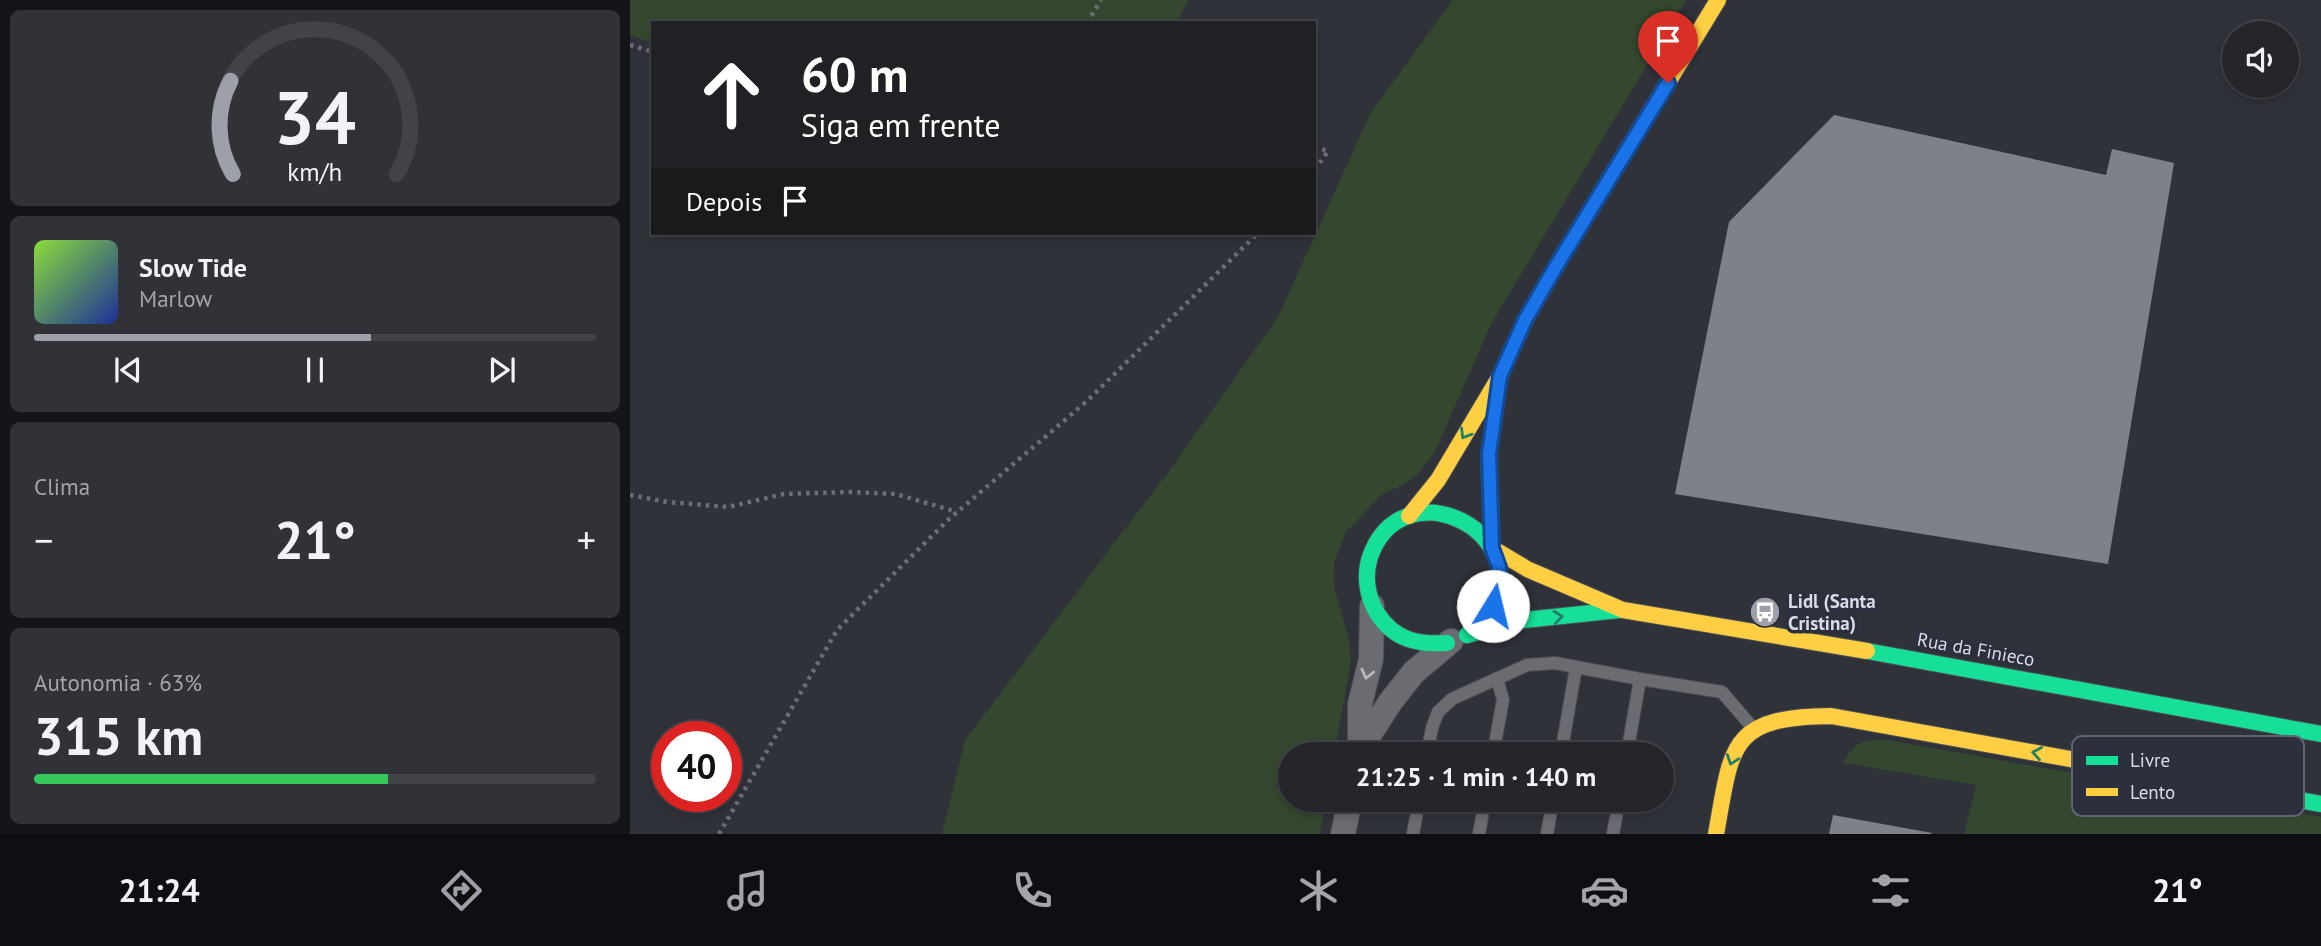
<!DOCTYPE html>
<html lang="pt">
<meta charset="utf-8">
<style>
:root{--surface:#24262c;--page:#303238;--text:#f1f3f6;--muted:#a3a5a9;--line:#414348;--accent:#9ea0a9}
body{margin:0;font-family:"PT Sans",sans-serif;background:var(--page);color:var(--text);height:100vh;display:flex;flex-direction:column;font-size:26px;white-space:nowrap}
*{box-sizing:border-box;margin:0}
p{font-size:23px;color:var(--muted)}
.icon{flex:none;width:38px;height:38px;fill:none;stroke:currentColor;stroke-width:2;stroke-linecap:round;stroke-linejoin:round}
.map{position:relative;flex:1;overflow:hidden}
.drawer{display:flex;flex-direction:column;gap:10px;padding:10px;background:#141518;width:630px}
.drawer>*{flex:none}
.guide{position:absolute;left:21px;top:21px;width:665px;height:214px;border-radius:0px;box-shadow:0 4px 10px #0003,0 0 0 2px var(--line);background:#202124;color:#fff;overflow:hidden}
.buttons{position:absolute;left:1592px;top:21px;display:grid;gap:14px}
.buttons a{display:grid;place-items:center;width:77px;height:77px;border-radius:50%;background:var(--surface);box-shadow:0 4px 10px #0003,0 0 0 2px var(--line);font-size:35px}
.speed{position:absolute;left:21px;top:721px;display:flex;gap:14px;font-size:35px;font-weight:700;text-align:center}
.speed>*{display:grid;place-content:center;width:91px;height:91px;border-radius:50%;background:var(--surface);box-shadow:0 4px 10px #0003,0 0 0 2px var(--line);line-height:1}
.speed .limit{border:10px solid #d22;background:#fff;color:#111}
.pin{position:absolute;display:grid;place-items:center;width:60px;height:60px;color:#fff;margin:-72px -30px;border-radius:50% 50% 50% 0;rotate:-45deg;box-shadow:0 0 7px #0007}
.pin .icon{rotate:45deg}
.me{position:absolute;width:77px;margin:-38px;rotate:9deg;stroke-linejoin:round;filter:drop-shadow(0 0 5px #0008)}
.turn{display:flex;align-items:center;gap:24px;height:147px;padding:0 35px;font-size:32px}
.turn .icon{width:91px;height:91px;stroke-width:2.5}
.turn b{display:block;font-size:49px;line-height:60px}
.then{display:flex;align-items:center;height:66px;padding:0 35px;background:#0003;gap:14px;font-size:26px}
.big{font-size:52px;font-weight:600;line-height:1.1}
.drawer .card{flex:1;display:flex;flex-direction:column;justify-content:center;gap:10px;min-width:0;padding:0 24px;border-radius:10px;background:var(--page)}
.drawer .dial{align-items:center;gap:0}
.dial svg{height:182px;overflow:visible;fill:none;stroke:var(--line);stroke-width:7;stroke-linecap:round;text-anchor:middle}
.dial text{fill:var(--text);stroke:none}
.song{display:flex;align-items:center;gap:21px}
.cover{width:84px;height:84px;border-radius:10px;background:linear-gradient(135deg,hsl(90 70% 55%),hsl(230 70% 35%))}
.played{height:7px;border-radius:4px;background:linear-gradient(90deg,var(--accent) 60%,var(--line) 60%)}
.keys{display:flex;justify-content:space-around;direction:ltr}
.heat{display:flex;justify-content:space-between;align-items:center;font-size:38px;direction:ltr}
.charge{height:10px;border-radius:5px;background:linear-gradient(90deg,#34c759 63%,var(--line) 0)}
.trip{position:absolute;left:648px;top:742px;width:396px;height:70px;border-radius:35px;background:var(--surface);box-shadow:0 4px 10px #0003,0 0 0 2px var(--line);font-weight:600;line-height:70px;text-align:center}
.tab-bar{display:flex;height:112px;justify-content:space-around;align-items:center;background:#0e0f12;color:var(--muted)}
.tab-bar .icon{width:49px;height:49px}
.tab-bar .active{color:var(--accent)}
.tab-bar b{font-size:32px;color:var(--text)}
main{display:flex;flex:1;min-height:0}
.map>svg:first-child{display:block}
.green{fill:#33482e}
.building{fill:#7f8188}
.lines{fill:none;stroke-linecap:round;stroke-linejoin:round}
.lane-casing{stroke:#4c4d54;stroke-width:14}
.street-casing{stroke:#4c4d54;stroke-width:26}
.fast-casing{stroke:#4c4d54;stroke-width:18}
.slow-casing{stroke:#4c4d54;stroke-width:18}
.path{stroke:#6c6e74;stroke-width:4.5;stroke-dasharray:3.5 5;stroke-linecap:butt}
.lane{stroke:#6b6c72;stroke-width:12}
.street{stroke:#6b6c72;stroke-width:24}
.fast{stroke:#16e098;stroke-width:16}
.slow{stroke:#ffcf43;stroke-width:16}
.oneway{stroke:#227f66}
.oneway2{stroke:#b8bac2}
.route-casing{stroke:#114b97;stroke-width:18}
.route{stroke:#1a73e8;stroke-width:12}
.labels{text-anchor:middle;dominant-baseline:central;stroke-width:7;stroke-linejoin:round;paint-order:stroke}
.poi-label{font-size:19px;font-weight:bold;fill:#d9dce5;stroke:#2c2f3e;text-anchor:start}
.street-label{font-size:19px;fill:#d9dce5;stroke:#2c2f3e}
.key{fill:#2c2f3e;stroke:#606370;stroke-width:2}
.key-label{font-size:19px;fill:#d9dce5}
</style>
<main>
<section class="drawer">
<div class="card dial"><svg viewBox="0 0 100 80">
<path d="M14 69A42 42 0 1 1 86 69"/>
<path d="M14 69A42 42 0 0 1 13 28" stroke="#9ea0a9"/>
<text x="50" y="56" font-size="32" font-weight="700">34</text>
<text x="50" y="72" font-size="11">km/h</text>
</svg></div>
<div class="card">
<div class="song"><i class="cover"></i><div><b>Slow Tide</b><p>Marlow</p></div></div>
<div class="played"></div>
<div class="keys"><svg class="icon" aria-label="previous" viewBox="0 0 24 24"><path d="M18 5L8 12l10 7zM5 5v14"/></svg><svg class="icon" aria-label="pause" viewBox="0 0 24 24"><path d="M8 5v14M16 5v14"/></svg><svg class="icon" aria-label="next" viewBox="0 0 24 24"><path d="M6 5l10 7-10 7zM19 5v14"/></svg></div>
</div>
<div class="card"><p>Clima</p>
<div class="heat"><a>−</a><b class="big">21°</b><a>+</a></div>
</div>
<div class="card"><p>Autonomia · 63%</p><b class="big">315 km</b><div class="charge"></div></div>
</section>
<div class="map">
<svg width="1691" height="834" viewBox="0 0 1691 834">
<rect width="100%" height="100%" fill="#30323a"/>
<g class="green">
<path d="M0 0H558L547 23H23V43L0 35Z"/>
<path d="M823 0H1056L861 324 805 452 787 475 773 485 752 494 716 532 704 562V587L719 640 721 662 704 754H660V800H696L690 834H312L335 740 542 467 648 317 741 112Z"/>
<path d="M1251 739 1691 817V834H1334L1346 785 1213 763C1225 743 1228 742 1251 739Z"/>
</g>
<g class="building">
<path d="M1204 115 1476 175 1482 149 1544 163 1478 564 1045 494 1099 222Z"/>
<path d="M1203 815 1302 833 1301 834H1199Z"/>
</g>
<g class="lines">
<g class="lane-casing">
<g id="lane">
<path d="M797 754 802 728 808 712 822 699 897 665 925 663 1010 679"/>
<path d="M863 754 873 700 867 678"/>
<path d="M931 754 946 667"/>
<path d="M997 754 1010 679 1092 692 1123 728"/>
<path d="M783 834 789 800"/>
<path d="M849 834 855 800"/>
<path d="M917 834 923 800"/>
<path d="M983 834 989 800"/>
</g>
</g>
<g class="street-casing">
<g id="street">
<path d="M730 749 761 701 784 672 821 641"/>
<path d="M730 751V704L741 659 742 606"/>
<path d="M713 834 720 800"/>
</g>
</g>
<g class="fast-casing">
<g id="fast">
<path d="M837 635 894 620 989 610"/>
<path d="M817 643C788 645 764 640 747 613 737 597 734 575 740 557 771 468 901 528 862 606 856 617 845 626 837 635"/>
<path d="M1237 651 1691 734"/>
<path d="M1540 777 1691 804"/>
</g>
</g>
<g class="slow-casing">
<g id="slow">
<path d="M870 376 859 454 862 548 897 569 993 610 1237 651"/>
<path d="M779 516 808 480 870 376 895 320 925 268 1088 0"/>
<path d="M1086 834C1102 746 1098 717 1201 716L1540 777"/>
</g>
</g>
<g class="path">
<path d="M457 23 471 0"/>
<path d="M0 45 23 52"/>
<path d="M684 147 698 151 684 171"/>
<path d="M0 495 37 502 98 507 154 494 221 492 266 494 327 512"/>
<path d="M89 834 207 630 319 519 456 402 628 233"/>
</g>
<use href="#lane" class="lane"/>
<use href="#street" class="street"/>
<use href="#fast" class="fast"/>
<use href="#slow" class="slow"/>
</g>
<defs><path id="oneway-chevron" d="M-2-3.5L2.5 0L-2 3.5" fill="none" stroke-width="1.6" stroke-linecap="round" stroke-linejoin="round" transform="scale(1.75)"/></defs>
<g class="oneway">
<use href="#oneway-chevron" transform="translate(835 434) rotate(121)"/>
<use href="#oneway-chevron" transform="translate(928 617) rotate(-6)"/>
<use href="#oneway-chevron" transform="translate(1407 753) rotate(-170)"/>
<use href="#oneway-chevron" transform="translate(1102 760) rotate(109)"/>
</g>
<use class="oneway2" href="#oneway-chevron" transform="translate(737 674) rotate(104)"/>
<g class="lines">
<g class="route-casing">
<path id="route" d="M863 606 869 587V567L862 548 859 454 870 376 895 320 925 268 1038 83"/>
</g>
<use href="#route" class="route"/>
</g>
<defs>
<g id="bus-disc" transform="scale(1.575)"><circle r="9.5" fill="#9ea0a9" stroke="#2c2f3e"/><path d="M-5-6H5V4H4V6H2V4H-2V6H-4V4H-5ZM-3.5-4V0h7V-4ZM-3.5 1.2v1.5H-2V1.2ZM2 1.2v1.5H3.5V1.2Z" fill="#fff"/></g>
</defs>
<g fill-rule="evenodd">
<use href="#bus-disc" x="1135" y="612"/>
</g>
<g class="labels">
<g class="poi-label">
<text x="1158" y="601">Lidl (Santa<tspan x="1158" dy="22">Cristina)</tspan></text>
</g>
<g class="street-label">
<text transform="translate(1346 649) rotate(10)">Rua da Finieco</text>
</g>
</g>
<rect x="1442" y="736" width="232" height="80" rx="10" class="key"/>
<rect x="1456" y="756" width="32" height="9" fill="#16e098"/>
<rect x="1456" y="788" width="32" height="8" fill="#ffcf43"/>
<g class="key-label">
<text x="1500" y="767">Livre</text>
<text x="1500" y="799">Lento</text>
</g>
</svg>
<div class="buttons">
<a><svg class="icon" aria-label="sound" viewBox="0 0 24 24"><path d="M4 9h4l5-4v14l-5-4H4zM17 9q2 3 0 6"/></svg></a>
</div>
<div class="speed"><div class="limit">40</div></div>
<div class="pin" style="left:1038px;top:83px;background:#d93025"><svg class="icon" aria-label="arrive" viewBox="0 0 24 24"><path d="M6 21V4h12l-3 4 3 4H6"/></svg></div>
<svg class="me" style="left:863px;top:606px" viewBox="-20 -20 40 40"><circle r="19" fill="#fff"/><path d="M0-13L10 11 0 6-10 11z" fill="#1a73e8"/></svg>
<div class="trip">21:25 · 1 min · 140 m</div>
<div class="guide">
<div class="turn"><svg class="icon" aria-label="ahead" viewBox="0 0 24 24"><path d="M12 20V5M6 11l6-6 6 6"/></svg><div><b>60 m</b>Siga em frente</div></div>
<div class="then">Depois<svg class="icon" aria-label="arrive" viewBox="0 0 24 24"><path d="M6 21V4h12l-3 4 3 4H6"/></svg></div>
</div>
</div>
</main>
<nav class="tab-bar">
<b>21:24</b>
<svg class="icon active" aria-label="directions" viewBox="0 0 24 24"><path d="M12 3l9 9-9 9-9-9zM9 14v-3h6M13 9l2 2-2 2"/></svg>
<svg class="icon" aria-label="music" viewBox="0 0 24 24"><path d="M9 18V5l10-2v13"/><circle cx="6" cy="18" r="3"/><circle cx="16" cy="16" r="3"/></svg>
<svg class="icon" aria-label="phone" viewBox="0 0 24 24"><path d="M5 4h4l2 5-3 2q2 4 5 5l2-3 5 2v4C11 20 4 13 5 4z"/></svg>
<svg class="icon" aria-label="climate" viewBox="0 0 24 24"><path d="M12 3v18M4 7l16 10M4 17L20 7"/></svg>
<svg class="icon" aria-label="car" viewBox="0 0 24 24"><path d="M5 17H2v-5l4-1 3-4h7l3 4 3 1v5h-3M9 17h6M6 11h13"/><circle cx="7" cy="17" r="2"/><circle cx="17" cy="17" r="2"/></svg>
<svg class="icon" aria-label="filters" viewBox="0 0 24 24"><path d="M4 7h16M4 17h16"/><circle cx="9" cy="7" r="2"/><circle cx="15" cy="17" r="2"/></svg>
<b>21°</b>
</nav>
